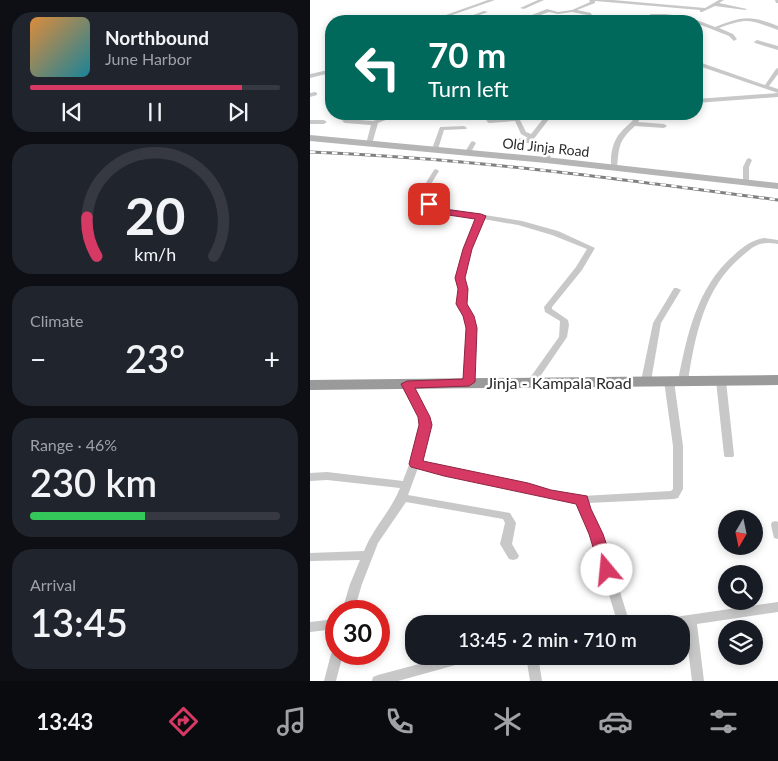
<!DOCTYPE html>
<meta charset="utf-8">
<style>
:root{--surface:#171b24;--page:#20242c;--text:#f1f3f6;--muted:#9ea1a6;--line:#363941;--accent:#d73965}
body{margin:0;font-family:Lato,sans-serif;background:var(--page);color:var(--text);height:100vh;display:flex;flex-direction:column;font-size:19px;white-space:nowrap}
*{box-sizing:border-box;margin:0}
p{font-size:16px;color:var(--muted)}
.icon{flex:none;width:28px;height:28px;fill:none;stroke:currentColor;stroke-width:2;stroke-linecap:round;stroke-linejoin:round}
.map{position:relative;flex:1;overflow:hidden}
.panel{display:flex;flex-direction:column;gap:12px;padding:12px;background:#0d0f14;width:310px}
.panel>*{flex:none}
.hud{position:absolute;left:15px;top:15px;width:378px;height:105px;border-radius:20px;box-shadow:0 2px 8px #0003;background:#00695c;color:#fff;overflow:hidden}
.needle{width:32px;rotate:189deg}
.tools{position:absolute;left:408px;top:510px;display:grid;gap:10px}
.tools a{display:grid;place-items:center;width:45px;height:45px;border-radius:50%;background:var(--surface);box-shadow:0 2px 8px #0003;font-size:25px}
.speed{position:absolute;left:15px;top:600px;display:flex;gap:10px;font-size:25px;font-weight:700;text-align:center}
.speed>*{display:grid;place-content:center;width:65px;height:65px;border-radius:50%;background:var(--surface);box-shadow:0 2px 8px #0003;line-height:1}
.speed .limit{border:8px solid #d22;background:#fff;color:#111}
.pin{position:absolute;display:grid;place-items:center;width:42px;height:42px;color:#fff;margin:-21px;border-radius:10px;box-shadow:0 2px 8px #0006}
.me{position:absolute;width:55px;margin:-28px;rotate:343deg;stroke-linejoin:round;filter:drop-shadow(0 0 4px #0008)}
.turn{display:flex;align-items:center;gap:18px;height:105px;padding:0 20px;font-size:22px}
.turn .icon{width:65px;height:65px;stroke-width:2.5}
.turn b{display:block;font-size:35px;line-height:42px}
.big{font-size:38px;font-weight:600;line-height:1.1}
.panel .widget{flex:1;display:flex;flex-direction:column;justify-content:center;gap:8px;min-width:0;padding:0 18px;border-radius:20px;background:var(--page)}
.panel .dial{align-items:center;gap:0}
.dial svg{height:130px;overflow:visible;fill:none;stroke:var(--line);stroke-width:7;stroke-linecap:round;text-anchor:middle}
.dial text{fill:var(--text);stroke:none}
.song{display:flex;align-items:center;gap:15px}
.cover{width:60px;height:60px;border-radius:8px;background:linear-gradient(135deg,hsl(30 70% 55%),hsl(190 70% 35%))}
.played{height:5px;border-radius:2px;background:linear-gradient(90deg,var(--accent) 85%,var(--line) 85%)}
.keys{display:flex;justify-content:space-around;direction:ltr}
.heat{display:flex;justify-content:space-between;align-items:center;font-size:28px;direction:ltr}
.charge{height:8px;border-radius:4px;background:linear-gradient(90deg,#34c759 46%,var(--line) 0)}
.trip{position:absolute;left:95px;top:615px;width:285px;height:50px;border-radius:20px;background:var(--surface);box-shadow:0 2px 8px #0003;font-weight:600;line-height:50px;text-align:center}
.dock{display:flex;height:80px;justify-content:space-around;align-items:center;background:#090b0e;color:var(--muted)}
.dock .icon{width:35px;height:35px}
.dock .active{color:var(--accent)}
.dock b{font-size:22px;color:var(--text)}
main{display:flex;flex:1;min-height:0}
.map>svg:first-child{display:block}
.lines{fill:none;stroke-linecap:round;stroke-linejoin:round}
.minor{fill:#c8c8c8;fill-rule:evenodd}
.secondary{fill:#b5b5b5;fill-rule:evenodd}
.trunk{fill:#9a9a9a;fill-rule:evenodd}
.rail-casing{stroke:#808080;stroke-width:3}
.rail{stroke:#fff;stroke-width:2;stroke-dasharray:5.5;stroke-linecap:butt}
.route{fill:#d73965;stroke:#8c2542}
.labels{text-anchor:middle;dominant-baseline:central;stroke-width:5;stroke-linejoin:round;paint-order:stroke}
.far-street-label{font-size:14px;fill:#2b2b2b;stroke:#fff}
.street-label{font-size:16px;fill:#2b2b2b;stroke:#fff}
</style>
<main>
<section class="panel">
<div class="widget">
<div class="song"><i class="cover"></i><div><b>Northbound</b><p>June Harbor</p></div></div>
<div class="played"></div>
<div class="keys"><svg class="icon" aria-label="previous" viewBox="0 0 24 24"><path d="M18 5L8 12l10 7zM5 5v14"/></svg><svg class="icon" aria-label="pause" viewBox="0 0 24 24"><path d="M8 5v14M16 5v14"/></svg><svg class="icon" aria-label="next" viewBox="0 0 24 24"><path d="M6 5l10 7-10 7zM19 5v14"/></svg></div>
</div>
<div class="widget dial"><svg viewBox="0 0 100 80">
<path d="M14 69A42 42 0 1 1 86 69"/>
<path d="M14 69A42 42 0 0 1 8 45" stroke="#d73965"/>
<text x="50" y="56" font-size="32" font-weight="700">20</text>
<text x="50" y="72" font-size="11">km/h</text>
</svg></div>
<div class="widget"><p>Climate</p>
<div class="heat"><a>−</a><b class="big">23°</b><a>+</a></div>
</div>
<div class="widget"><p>Range · 46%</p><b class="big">230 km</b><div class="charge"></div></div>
<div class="widget"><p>Arrival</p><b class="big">13:45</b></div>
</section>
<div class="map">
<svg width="468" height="681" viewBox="0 0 468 681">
<rect width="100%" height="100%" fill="#fff"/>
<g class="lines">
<g class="minor">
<path d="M178 0H185L125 21H119Z"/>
<path d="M228 0H234L214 9 210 8Z"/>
<path d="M279 0H303L395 8 409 0H414L409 3 437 9 435 10 405 6 392 12H390V10L285 1V3L267 10 281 13 284 21H280L277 15 262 12 248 14 239 12 216 20 212 19 237 9 248 12 262 10 280 2Z"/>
<path d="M465 0H468V3H466Z"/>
<path d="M174 11 178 12 153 21H147Z"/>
<path d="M341 14H355L379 17 405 27C433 16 440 15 468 26V30C439 20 439 17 409 28L423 34 427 39 424 41 419 36 386 23V21L355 16H339V15Z"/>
<path d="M447 40 468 46V50L445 43 444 42Z"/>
<path d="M386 61 455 85 466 69 468 68V74L459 86 468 89V93L386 65Z"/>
<path d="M18 70 21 72 20 73 0 78V74Z"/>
<path d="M5 92 7 93V95L0 97V93Z"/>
<path d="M468 93V97L386 103V99Z"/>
<path d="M83 114H91L68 123 62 144 59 146 56 144 61 125 35 123 32 121 35 119 63 121Z"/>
<path d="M128 114H134L131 118 129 119 126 117Z"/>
<path d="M237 114H243L223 140 244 149 239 160 236 162 233 160 237 150 218 143 195 142 194 141 197 139 218 138 211 134 205 121 179 123 176 121 179 119 209 118 216 132 221 134Z"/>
<path d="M327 114H333L328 122 354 124 357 126 354 128 325 126C308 141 309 147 307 169L306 170H302C299 159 302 141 311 132 316 126 323 122 327 114Z"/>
<path d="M0 120H14L17 122 14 124H0Z"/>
<path d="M154 126 157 128 156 129 134 130 128 149 127 150H123L122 149 130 127Z"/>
<path d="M163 141 166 143 161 152 160 153H156L155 152 161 142Z"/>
<path d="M439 158 442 160 439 167V183L436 185 433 183V167L437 159Z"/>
<path d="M126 169 129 171 118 189 124 207 212 221 248 231 285 248 272 270 242 307V309L258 320 259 325 257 337 225 384 222 385 217 382 249 337 250 321 235 312 234 307 266 267 277 249 242 235 208 225 173 219 162 249 154 278 157 289 155 304 163 316 165 328 164 383 159 386 156 385 154 383 157 328 155 316 147 304 149 289 146 278 154 249 166 218 122 211 117 209 112 189 124 170Z"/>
<path d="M454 238 468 240V244C449 241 445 245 431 257 394 288 385 336 378 381L376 383H370L368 381C377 335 387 287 424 255 433 247 441 240 454 238Z"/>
<path d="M364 288H367L371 290 351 323 341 381 339 383H333L331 381 343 323Z"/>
<path d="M359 378 364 381 373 446V489L368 498 364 499 278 503 281 516 292 534 320 624H308L280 534 271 516 267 503 108 468 98 495 200 513 206 523 202 544 209 556 207 559 203 560 199 559 190 544 195 523 193 519 96 502 68 543 52 584 44 611H32L40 584 50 560 0 561V553L54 551C63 528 81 511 90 488L17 480 0 481V473L17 472 93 481C98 467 114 430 109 416 105 406 98 395 92 385L94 383H100L119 417 120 425 111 462 257 494 272 496 361 491 363 489V446L354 381Z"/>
<path d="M411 378 416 381 424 455 423 457H415L414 455 406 381Z"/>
<path d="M466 521 468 522V539L464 538 461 525 462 522Z"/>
<path d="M468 602V612L387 624 394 681H382L375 625 371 626V624H345L347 621 351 619Z"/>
<path d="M26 619V629L0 632V622Z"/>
<path d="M26 649V654H33L26 681H14L21 654 23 650Z"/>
<path d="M139 656H166L164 660 160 661 88 681H62L63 677 68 675Z"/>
<path d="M216 656H228L232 681H220Z"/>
</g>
<path class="secondary" d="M0 135 236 157 468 183V189L236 163 0 141Z"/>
<path class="trunk" d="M468 375V385L0 390V380Z"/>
<g class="rail-casing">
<path id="rail" d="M0 152C157 158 312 179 468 200"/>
</g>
<use href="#rail" class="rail"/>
</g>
<path class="route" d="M115 202H122L127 208 171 214 176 216 162 249 155 278 158 289 157 304 164 316 167 328 165 382 159 386 105 388 120 417 122 425 113 461 218 483 241 490 277 496 281 509 293 534 305 570 302 574 297 576 292 574 290 570 279 534 266 504 134 476 101 467 99 464 109 425 108 417 91 384 97 381 153 379 156 328 153 316 146 304 148 289 145 278 153 249 165 219 125 213 115 208Z"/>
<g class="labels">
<g class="far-street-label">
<text transform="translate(236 147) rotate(6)">Old Jinja Road</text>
</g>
<g class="street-label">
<text x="249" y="382">Jinja - Kampala Road</text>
</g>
</g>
</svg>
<div class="tools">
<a><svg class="needle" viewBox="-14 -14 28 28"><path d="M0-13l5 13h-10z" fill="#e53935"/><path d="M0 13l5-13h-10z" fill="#9ea1a6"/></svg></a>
<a><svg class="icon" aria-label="search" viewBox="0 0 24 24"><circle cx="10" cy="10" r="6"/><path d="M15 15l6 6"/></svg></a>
<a><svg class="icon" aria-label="layers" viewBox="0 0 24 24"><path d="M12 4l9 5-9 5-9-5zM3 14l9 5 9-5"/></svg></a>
</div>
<div class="speed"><div class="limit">30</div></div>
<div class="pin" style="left:119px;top:204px;background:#d93025"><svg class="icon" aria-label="arrive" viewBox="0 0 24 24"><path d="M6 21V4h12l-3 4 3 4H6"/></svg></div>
<svg class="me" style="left:297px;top:570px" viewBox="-20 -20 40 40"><circle r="19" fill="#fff"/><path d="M0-13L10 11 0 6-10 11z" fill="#d73965"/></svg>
<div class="trip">13:45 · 2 min · 710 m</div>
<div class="hud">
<div class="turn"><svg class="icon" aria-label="left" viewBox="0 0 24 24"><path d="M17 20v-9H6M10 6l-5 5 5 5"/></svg><div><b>70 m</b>Turn left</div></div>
</div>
</div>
</main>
<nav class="dock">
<b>13:43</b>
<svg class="icon active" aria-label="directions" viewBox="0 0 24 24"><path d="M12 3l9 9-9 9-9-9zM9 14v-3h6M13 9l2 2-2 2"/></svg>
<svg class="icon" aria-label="music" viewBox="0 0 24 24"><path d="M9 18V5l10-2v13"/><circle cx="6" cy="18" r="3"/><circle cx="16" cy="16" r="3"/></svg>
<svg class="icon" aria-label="phone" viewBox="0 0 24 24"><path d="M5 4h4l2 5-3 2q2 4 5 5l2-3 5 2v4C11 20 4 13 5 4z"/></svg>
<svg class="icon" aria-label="climate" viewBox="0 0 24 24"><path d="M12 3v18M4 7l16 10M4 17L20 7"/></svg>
<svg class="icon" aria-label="car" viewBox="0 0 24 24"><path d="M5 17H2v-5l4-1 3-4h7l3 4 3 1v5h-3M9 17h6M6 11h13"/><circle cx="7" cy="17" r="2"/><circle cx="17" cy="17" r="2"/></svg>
<svg class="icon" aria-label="filters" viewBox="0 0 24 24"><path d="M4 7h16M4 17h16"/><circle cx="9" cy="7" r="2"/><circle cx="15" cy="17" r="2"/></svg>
</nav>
